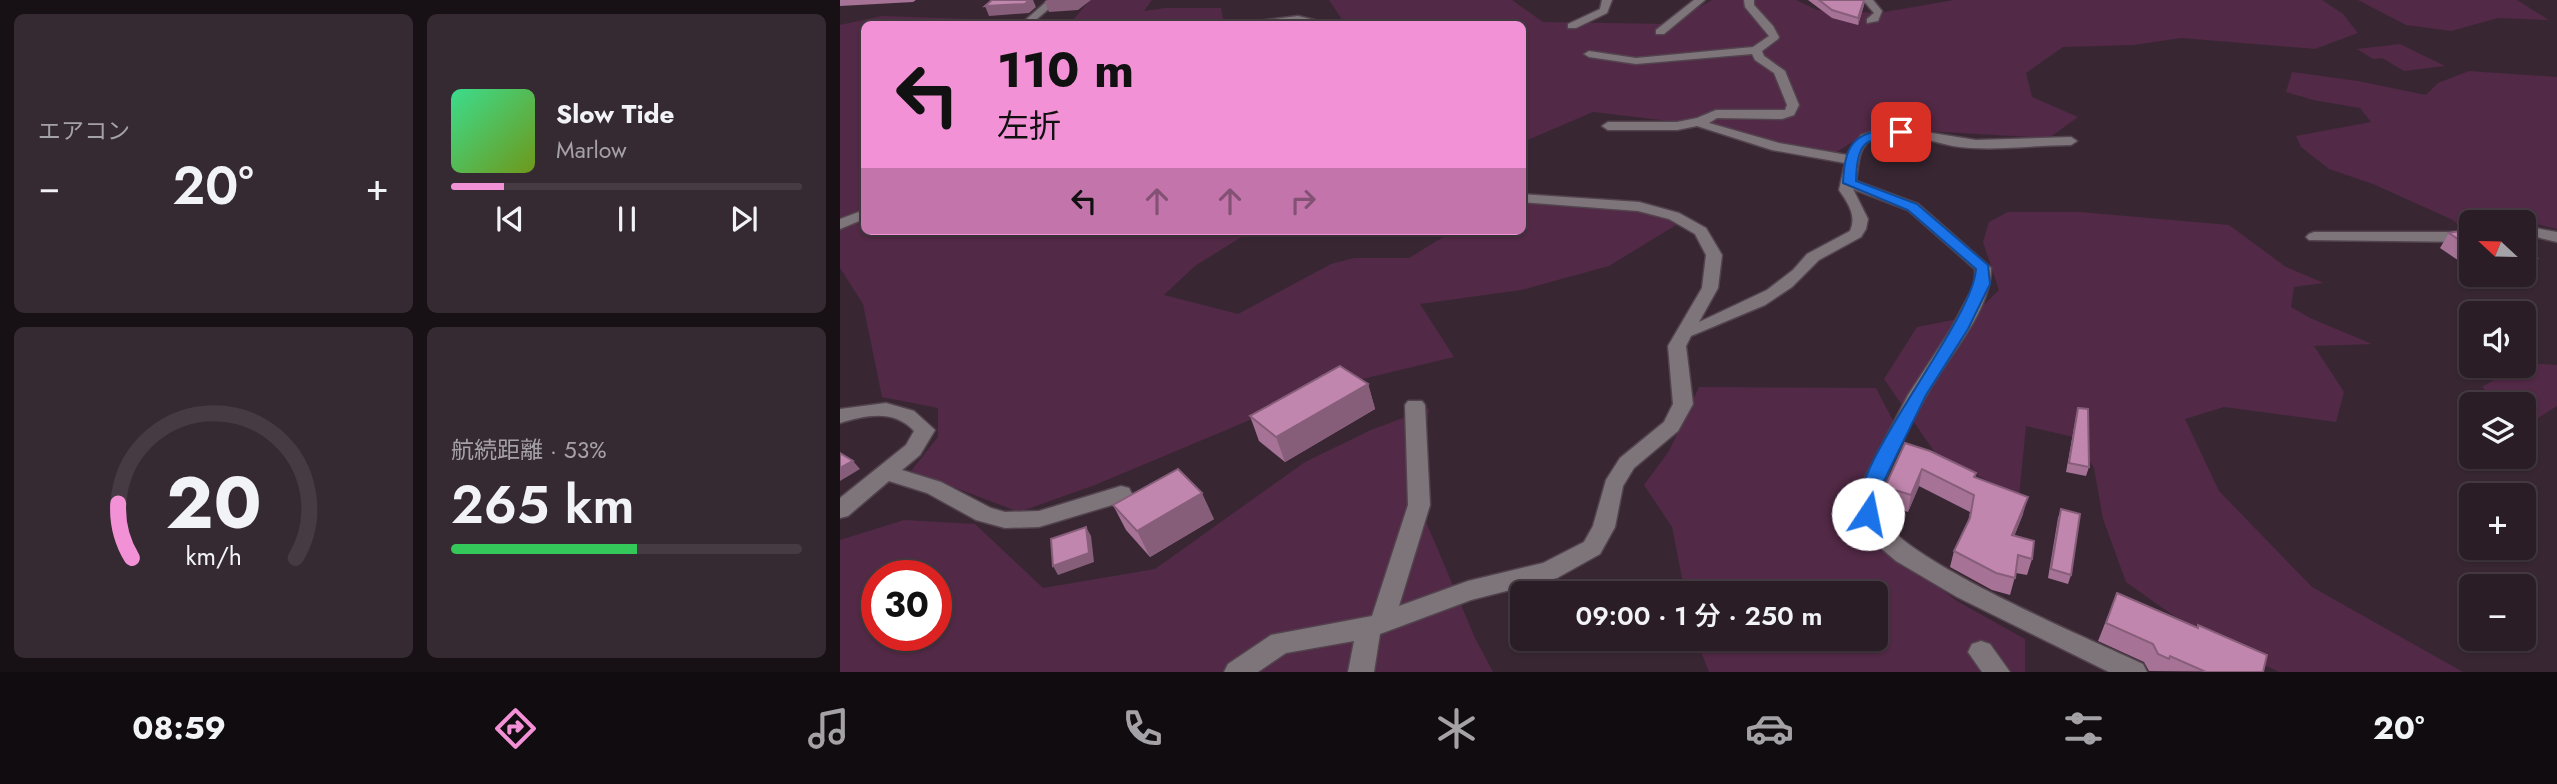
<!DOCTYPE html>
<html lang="ja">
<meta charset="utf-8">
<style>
:root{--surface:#2a1d26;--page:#362a32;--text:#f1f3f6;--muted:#a5a2a7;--line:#463b43;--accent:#f391d6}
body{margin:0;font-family:Jost,"Noto Sans JP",sans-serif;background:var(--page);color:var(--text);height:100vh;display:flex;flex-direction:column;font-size:26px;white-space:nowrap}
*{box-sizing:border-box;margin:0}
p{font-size:23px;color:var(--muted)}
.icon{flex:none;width:38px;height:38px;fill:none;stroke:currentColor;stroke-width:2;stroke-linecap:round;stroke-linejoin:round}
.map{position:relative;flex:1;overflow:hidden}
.side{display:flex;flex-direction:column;gap:14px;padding:14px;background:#171015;width:840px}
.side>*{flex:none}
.guide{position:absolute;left:21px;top:21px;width:665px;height:214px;border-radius:10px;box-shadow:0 2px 5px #0004,0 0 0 2px var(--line);background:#f391d6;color:#111;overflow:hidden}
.needle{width:46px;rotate:292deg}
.controls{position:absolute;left:1619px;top:210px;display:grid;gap:14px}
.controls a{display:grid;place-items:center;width:77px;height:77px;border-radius:10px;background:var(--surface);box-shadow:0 2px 5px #0004,0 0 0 2px var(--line);font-size:35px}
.speed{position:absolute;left:21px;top:560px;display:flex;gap:14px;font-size:35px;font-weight:700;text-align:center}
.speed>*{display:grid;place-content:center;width:91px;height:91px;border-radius:50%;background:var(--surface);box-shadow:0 2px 5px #0004,0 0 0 2px var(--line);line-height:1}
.speed .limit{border:10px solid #d22;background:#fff;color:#111}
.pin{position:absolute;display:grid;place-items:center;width:60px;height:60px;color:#fff;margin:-30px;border-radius:14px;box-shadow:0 4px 10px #0006}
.me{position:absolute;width:77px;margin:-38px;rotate:11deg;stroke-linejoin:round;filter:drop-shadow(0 0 5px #0008)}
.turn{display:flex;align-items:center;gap:24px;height:147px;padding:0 21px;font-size:32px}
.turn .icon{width:91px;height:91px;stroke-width:2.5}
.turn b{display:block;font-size:49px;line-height:60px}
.lanes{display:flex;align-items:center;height:66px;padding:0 21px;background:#0003;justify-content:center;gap:35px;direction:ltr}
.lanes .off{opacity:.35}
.big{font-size:52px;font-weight:600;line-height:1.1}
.side .widget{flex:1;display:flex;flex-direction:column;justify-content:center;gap:10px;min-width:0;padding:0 24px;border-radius:10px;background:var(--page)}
.side .dial{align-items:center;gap:0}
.dial svg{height:182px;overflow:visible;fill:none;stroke:var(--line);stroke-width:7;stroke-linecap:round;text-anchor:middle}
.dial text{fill:var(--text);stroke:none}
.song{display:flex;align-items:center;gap:21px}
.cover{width:84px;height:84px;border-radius:10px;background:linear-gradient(135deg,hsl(150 70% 55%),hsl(80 70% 35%))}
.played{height:7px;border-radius:4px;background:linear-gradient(90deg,var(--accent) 15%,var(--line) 15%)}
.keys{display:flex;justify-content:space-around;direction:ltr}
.heat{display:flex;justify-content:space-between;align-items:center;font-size:38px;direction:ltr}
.charge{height:10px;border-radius:5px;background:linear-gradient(90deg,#34c759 53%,var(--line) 0)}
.side .tiles{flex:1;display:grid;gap:14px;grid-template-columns:repeat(2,1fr)}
.trip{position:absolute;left:670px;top:581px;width:378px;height:70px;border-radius:10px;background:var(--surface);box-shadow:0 2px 5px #0004,0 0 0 2px var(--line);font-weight:600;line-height:70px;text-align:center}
.tabs{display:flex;height:112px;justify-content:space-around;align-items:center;background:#110c0f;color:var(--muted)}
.tabs .icon{width:49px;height:49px}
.tabs .current{color:var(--accent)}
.tabs b{font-size:32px;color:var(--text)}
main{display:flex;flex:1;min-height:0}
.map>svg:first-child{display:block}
.green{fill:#522946;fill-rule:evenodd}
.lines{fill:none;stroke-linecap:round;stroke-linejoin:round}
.minor-casing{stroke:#53434e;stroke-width:3}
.minor{fill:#7e757a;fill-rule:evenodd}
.wall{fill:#a67396}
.shaded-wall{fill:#875e7a}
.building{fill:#c186ae;stroke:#875e7a;stroke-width:2}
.route{fill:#1a73e8;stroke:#114b97;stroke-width:2}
</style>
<main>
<section class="side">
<div class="tiles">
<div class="widget"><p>エアコン</p>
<div class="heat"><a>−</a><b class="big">20°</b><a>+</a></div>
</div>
<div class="widget">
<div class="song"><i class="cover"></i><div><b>Slow Tide</b><p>Marlow</p></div></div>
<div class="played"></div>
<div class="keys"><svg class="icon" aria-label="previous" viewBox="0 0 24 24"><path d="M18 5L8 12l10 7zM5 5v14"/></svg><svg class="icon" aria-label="pause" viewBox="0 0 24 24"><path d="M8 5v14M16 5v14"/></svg><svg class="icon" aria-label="next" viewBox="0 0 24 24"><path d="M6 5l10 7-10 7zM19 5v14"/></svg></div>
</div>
<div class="widget dial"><svg viewBox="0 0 100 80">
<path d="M14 69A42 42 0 1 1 86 69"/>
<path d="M14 69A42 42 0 0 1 8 45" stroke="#f391d6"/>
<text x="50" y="56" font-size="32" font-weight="700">20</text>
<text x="50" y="72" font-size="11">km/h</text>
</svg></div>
<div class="widget"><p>航続距離 · 53%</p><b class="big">265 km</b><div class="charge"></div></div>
</div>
</section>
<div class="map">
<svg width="1717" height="672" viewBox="0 0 1717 672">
<rect width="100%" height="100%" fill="#382733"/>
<g class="green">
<path d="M250 0H312L304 11 326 8H381L384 24H24V231H411L355 266 324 295 398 314 491 264 514 258H569L613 231H682L683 201 760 204 823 215 836 225 769 266 681 290 580 304 614 357 489 387 255 485 179 512 71 471 98 437V408L42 397 23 304 0 268V25L42 16 218 22 233 20Z"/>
<path d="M489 0H672L703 22 830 24 872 0H956L977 10 1039 13 1114 0H1482L1503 14 1518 33 1475 49 1341 38 1294 45 1223 47 1186 73 1192 97 1238 117 1209 138 1034 128 989 157 863 125 753 112 683 142 682 24H505Z"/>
<path d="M1518 0H1677L1709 20 1658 18 1611 31 1566 25Z"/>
<path d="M1560 44 1605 66 1564 71 1542 58 1533 59 1517 49Z"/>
<path d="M1629 71 1717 77V229L1676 219 1631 222V226L1621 228 1613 220 1533 184 1489 169 1461 147 1456 136 1531 122 1520 108 1473 100 1446 92 1452 72 1518 81 1586 95 1598 83Z"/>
<path d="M1168 212H1240L1389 225 1446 267 1484 283 1454 287 1451 307 1470 318 1532 344 1474 346 1504 392 1496 422 1384 407 1345 419 1379 491 1472 587 1623 672H1439L1359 634 1286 582 1263 519 1254 468 1234 437 1186 426 1179 497 1096 454 1044 379 1077 327 1133 316 1159 290 1143 242 1149 222Z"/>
<path d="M1684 363 1717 365V406L1684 427V404H1660L1642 387 1678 366H1684Z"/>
<path d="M859 387 1036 388 1059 432 1033 463 1061 559 1117 601 1185 639V672H869L856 639H1036V593H845L832 527 804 485 829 451Z"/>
<path d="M589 408 579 505 635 638 653 672H0V540L64 520 135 524 203 588 315 569 465 462 531 430ZM37 576H96V635H37Z"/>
</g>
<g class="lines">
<g class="minor-casing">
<g id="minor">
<path d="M215 0H234L212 6 191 24H181L206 2Z"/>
<path d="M762 0H772L767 13 736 28H728V24L760 9Z"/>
<path d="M854 0H865L824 34H816V30Z"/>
<path d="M904 0H914V5L933 26 939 37 938 39 922 51 924 56 945 71 959 105 954 115 942 119 877 118 869 123 939 143 1007 155 1021 135 1044 128 1067 129 1136 140 1231 137 1237 141 1231 145C1192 145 1152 152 1113 146 1090 142 1056 127 1034 138 1017 147 1019 165 1016 181L1078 204 1151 268C1151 306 1118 345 1098 376 1083 400 1034 487 1039 511 1048 555 1257 642 1303 664L1307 672H1269L1117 597 1056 561 1034 542 1017 514V493L1068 395 1111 329 1135 284V269L1068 210 1013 189 1028 219 1026 229 1021 237 979 260 952 287 925 305 851 336 846 346 853 404 838 431 794 468 783 486 775 527 760 554 717 578 631 600 540 634 534 672H508L514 641 446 653 418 672H384L388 664 431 635 532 616 568 505 565 405 568 401H582L585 405 590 505 559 606 628 581 703 563 744 542 753 526 766 480 780 458 824 422 833 404 828 346 862 288 866 255 855 234 829 219 798 211 682 202V194L799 202 839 213 866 228 882 255 878 288 859 322 927 290 953 270 967 254 1010 231C1017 216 1008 203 999 190L1005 163 932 150 857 126 837 130H768L762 126 768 122H837L857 118 876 110H945L947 105 934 73 915 60 912 54 796 64 749 57 744 54 749 51 796 58 913 47 929 36 905 7Z"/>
<path d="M1023 0H1033L1042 11 1038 21 1027 23V19L1034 13Z"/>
<path d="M458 16 491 24H413L418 21Z"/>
<path d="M24 210V219L0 229V219Z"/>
<path d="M1684 226 1717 232V242L1684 234Z"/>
<path d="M1474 232H1631V242L1469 240 1466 237 1469 234Z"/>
<path d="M46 403 74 411 95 430 80 455 62 470 101 482 151 508 165 512 199 511 281 486 289 488 292 494 289 500 199 527 165 528 136 520 87 493 49 481 8 516 0 518V498L66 445 74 431C54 409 26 415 0 423V409Z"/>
<path d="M1141 641 1150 644 1170 672H1142L1128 652 1132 644Z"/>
</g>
</g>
<use href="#minor" class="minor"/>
</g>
<g class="wall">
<path d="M0 0H76L73 2 0 6Z"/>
<path d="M968 0H1025L1024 5 1018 25 992 18Z"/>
<path d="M1631 229V269L1600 248 1609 233Z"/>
<path d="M528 384 535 409 445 462 419 441 410 416Z"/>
<path d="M1238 408 1249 467 1246 476 1226 472 1236 417Z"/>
<path d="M1065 443 1136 473 1135 477 1183 514 1174 536 1192 559 1187 575 1176 573 1170 595 1152 590 1110 567 1114 551 1128 522 1130 512 1079 486 1068 512 1042 503 1045 487Z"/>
<path d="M273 505 374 519 310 557 286 530Z"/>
<path d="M1221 509 1231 575 1228 584 1208 578 1218 518Z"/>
<path d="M1277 593 1423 672 1309 671 1304 662 1258 641Z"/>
</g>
<g class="shaded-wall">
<path d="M189 0H193L196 7 189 13 149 16 145 6Z"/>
<path d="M235 0H251L238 10 209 12 205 2Z"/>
<path d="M1025 0 1024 5 1018 25V18Z"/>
<path d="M1697 258 1688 273 1684 274V260Z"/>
<path d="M1663 275H1677L1662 277Z"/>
<path d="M528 384 535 409 445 462 436 437Z"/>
<path d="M13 461 20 469 0 481V468Z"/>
<path d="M1082 469 1079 486 1068 512 1071 495Z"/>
<path d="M362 493 374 519 310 557 297 531Z"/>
<path d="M1188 497 1183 514 1168 552 1172 535Z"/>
<path d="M246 527 251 536 254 562 218 575 213 566Z"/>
</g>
<g class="building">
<path d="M152 0H189L185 4 145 6Z"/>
<path d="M211 0H235L205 2Z"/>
<path d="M979 0H1024L1018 18 992 10Z"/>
<path d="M1629 229H1631V248L1609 233Z"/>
<path d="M1684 244 1697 258 1684 260Z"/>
<path d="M500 366 528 384 436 437 410 416Z"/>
<path d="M1238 408 1248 409 1249 467 1229 463Z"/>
<path d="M1065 443 1090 451 1136 473 1134 477 1188 497 1172 535 1194 541 1192 559 1178 555 1175 578 1156 573 1114 551 1130 518 1134 495 1082 469 1071 495 1045 487Z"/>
<path d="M0 453 13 461 0 468Z"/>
<path d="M338 469 362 493 297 531 273 505Z"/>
<path d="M1221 509 1240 514 1231 575 1211 569Z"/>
<path d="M246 527 249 553 213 566 211 539Z"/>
<path d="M1277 593 1358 628V625L1427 655 1423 672H1366L1330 656 1329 659 1318 654 1313 644 1266 623Z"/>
</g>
<path class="route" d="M1061 128 1065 129V134C1028 141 1017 135 1016 181L1077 204 1148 265 1150 284 1128 329 1086 395 1038 493V514L1035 519 1028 521 1021 519C998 477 1133 324 1136 269L1068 210 1003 183C1005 137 1018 132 1061 128Z"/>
</svg>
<div class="controls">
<a><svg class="needle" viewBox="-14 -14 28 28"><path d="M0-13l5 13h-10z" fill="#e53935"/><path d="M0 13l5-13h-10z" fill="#a5a2a7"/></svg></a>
<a><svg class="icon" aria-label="sound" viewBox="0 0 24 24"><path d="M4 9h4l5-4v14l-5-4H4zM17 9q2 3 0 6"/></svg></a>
<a><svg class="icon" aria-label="layers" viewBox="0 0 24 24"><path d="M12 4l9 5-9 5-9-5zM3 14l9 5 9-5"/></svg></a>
<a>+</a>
<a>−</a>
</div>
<div class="speed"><div class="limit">30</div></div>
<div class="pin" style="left:1061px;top:132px;background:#d93025"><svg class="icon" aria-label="arrive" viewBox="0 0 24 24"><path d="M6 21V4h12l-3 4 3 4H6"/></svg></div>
<svg class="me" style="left:1028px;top:514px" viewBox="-20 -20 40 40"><circle r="19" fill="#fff"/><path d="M0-13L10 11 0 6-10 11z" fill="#1a73e8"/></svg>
<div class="trip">09:00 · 1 分 · 250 m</div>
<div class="guide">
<div class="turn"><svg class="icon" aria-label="left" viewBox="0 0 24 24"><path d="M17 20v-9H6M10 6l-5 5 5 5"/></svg><div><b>110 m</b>左折</div></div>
<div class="lanes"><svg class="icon" aria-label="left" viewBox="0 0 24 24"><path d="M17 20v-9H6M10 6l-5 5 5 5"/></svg><svg class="icon off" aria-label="ahead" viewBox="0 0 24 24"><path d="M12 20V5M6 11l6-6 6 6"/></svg><svg class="icon off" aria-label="ahead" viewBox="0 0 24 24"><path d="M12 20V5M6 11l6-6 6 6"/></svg><svg class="icon off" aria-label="right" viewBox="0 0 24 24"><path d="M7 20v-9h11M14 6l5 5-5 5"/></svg></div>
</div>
</div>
</main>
<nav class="tabs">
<b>08:59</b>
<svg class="icon current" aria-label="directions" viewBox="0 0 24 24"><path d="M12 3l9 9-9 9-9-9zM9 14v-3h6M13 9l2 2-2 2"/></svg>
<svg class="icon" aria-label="music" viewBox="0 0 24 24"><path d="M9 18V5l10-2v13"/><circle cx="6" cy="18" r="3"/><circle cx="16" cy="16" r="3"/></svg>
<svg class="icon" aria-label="phone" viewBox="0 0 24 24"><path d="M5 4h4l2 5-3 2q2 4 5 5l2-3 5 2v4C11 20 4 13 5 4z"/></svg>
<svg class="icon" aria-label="climate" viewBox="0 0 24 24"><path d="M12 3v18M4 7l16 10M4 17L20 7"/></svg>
<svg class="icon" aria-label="car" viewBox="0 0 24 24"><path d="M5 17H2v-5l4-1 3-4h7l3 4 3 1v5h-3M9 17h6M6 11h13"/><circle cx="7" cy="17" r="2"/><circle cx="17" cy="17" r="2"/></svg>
<svg class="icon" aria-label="filters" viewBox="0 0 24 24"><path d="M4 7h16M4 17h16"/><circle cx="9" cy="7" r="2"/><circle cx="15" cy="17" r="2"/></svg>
<b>20°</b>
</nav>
